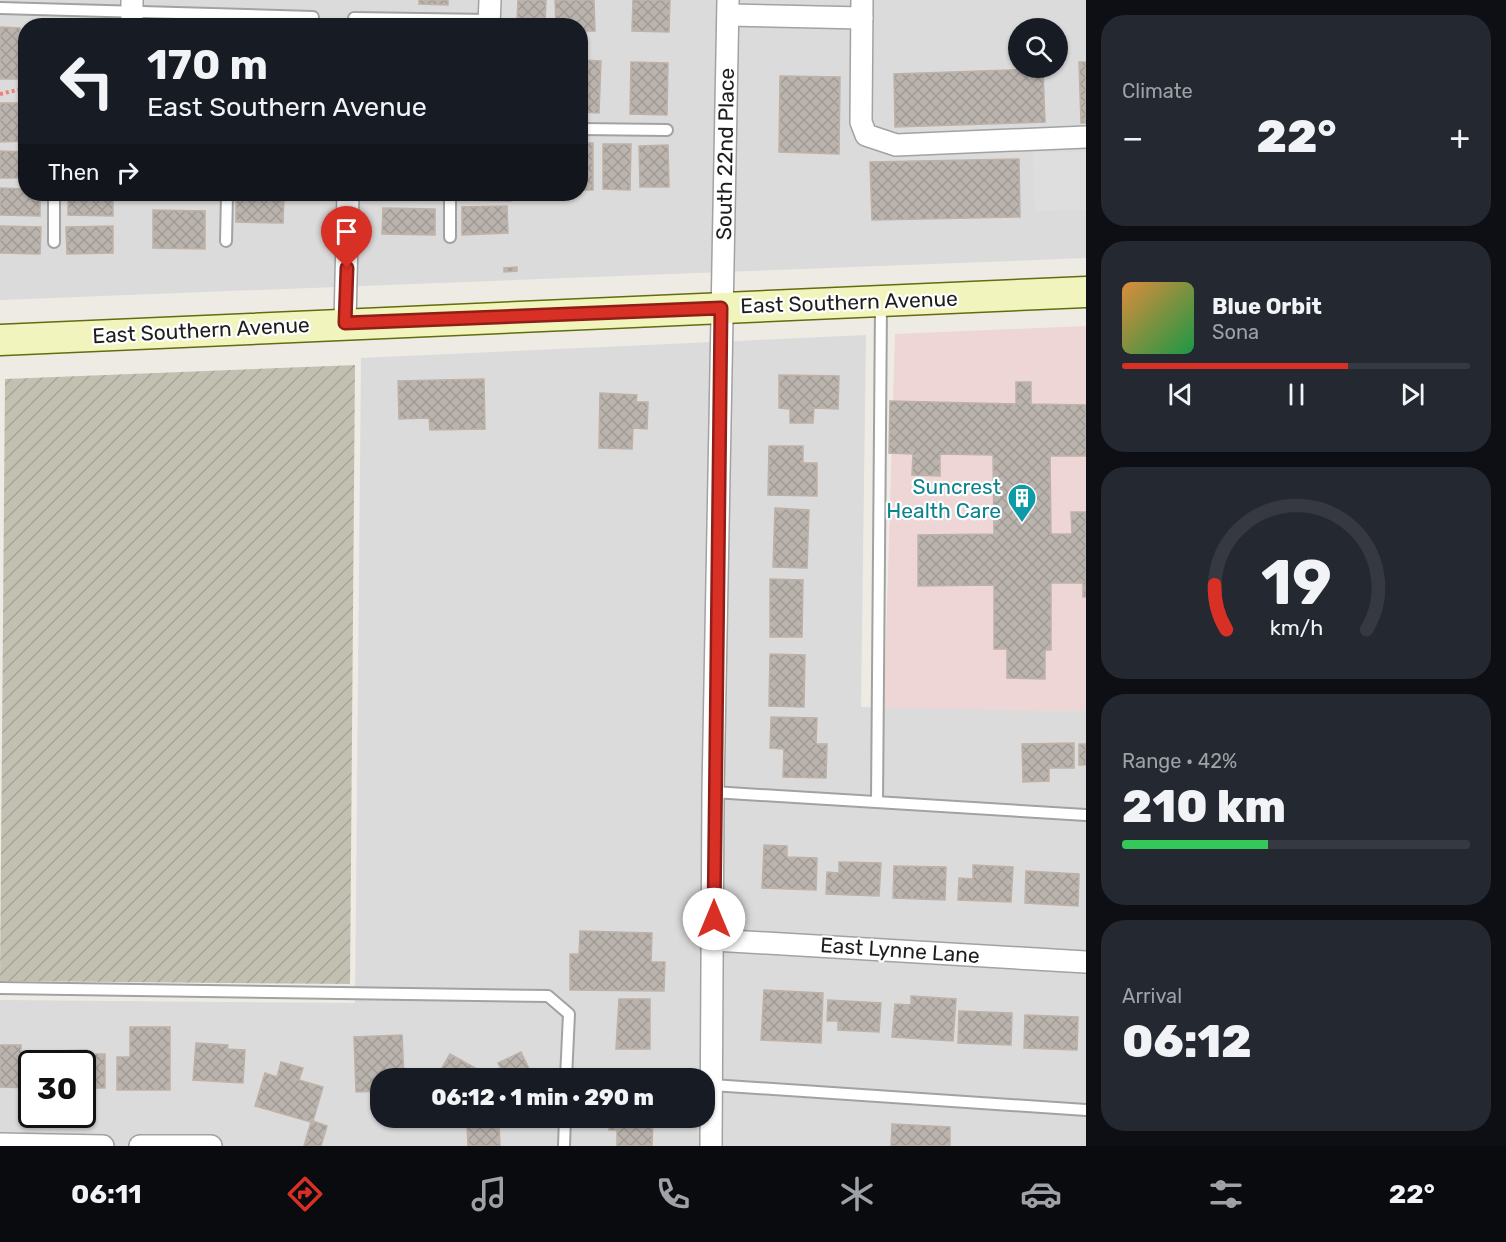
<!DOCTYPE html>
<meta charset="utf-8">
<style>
:root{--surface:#171b24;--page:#242831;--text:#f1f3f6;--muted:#9ea1a6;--line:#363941;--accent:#d93025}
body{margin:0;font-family:Rubik,sans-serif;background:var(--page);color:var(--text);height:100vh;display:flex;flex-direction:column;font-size:22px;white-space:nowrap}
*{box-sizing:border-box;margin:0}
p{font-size:20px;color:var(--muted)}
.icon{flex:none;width:33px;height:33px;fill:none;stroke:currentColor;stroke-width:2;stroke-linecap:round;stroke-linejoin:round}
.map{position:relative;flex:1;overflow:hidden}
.details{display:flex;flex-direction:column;gap:15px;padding:15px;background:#0d0f14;width:420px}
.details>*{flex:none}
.top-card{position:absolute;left:18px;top:18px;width:570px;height:183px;border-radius:24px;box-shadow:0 2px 4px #0004;background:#171b24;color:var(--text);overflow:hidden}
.buttons{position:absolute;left:1008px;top:18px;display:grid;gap:12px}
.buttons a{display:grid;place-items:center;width:60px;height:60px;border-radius:50%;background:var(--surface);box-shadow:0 2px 4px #0004;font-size:30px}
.speed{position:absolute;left:18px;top:1050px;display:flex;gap:12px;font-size:30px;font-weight:700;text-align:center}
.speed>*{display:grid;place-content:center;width:78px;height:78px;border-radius:50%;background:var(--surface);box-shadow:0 2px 4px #0004;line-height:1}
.speed .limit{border:3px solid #111;border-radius:9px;background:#fff;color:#111}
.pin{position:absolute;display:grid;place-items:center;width:51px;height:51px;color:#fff;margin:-62px -26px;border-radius:50% 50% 50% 0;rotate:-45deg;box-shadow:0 0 6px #0007}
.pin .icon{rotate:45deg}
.me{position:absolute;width:66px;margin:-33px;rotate:0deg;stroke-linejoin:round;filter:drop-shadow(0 0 4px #0008)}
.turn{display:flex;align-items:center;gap:21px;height:126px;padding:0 30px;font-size:27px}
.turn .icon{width:78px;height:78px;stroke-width:2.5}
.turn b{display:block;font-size:42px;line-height:51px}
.then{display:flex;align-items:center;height:57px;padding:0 30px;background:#0003;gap:12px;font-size:22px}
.big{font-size:45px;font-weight:800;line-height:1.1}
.details .tile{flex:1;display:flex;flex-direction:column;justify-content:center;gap:9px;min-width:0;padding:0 21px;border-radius:24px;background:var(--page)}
.details .dial{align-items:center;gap:0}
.dial svg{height:156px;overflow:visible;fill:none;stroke:var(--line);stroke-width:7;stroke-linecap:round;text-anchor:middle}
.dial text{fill:var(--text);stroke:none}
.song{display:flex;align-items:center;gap:18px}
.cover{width:72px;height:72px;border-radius:9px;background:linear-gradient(135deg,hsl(30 70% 55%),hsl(140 70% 35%))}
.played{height:6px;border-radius:3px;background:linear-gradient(90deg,var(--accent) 65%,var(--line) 65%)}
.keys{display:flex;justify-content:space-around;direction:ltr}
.heat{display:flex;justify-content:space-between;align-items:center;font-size:33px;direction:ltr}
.charge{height:9px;border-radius:4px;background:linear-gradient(90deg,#34c759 42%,var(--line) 0)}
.trip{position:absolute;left:370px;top:1068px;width:345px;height:60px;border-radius:24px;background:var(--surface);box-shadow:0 2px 4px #0004;font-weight:800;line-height:60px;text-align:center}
.tab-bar{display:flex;height:96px;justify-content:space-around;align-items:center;background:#090b0e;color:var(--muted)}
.tab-bar .icon{width:42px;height:42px}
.tab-bar .active{color:var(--accent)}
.tab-bar b{font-size:27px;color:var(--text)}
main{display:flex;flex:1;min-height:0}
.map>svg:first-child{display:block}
.residential{fill:#dcdbdb;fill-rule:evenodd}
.commercial{fill:#edd6d5}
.construction{fill:url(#construction-furrows)}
.parking{fill:#dedede}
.building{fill:url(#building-cross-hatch);stroke:#beb2a8;stroke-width:1.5}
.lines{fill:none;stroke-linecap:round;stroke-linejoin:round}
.service-casing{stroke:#a2a2a2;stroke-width:14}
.minor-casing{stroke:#a2a2a2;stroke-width:24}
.secondary-casing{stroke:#636c0e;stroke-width:33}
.path{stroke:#ee8076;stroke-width:4;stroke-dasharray:3 3;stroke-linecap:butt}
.service{stroke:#fff;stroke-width:10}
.minor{stroke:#fff;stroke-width:21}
.secondary{stroke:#f2f4bd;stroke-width:30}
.route-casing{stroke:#8d1f18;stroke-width:15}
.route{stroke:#d93025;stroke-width:10}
.labels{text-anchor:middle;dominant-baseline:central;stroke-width:4.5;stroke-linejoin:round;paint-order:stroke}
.street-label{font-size:21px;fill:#1e1e1e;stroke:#fff}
.culture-label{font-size:21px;fill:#0d838f;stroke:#fff;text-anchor:end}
</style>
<main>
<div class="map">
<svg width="1086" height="1146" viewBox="0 0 1086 1146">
<defs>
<pattern id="construction-furrows" width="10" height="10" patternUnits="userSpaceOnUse" patternTransform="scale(1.5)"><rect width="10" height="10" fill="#c2c1b1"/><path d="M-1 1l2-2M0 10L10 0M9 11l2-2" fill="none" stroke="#a6a598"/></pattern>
<pattern id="building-cross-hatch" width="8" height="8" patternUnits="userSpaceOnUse" patternTransform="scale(1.5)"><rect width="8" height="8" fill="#bbb4ae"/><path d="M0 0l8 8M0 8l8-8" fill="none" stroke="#a09a95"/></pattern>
</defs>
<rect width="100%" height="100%" fill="#eeebe5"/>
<g class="residential">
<path d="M0 0H1086V258L0 300ZM26 26H580V194H26ZM1018 28H1058V68H1018Z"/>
<path d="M866 335 861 707 1086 711V1146H0V1000L355 1003 361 358ZM32 1064H82V1114H32ZM381 1078H705V1118H381Z"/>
</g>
<path class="commercial" d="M1086 326V711L884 708 895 334Z"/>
<path class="construction" d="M355 365 350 984 0 981 5 379Z"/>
<path class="parking" d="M1033 152H1086V210L1034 211Z"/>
<g class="building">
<path d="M419 0H448V5L419 4Z"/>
<path d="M518 0H546L545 23 517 22Z"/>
<path d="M555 0H594L595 31H580V26H556Z"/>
<path d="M633 0H670L669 32 632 31Z"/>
<path d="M0 27 20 28 18 79H0Z"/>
<path d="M580 60 601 61 599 113 580 112Z"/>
<path d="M631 62 668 63 667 115 630 114Z"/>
<path d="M1079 62H1086V123H1081Z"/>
<path d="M1043 69 1045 122 895 127 894 74Z"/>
<path d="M780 76 840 77 839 154 779 152Z"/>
<path d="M0 103H26V141L0 142Z"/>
<rect x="580" y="143" width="13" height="47"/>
<path d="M603 144H631L630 190 603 189Z"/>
<path d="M668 145 669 187H640L639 146Z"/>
<path d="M0 151 26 152V178H0Z"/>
<path d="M1019 159 1020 217 872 220 870 162Z"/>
<path d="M0 188 26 189V194H40V216L0 215Z"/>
<path d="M68 194H113V216L68 215Z"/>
<path d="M236 194 284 195 283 223 236 222Z"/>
<path d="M391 194H435V197L390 196Z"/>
<path d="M462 194H511V201L462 200Z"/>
<path d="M507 206 508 233 462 235V207Z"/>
<path d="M383 208 435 209V235L382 234Z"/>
<path d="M153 210 205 211V249L153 248Z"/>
<path d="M0 226 41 227 40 254 0 253Z"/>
<path d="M113 226V253L67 254 66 227Z"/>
<path d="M517 267V271L504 272V268Z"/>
<path d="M779 375 839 376 838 409 814 408 813 423H790V409L779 408Z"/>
<path d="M484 379 485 429 430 430 429 418 399 419 398 381Z"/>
<path d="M1016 382H1031V404L1086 405V456H1050L1051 534H1072L1071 512H1086V597H1083V583H1051V650H1045V679L1007 678V649H994V585L918 586V535L994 534 993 455 940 454V476L912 475 913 454 889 453 890 401 1016 404Z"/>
<path d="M600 393 637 395 636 402H648L647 429 633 428 632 449 599 448Z"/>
<path d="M769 446H803V463H817V496L768 495Z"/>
<path d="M775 508 809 510 807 568 773 567Z"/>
<path d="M770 579 803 580 802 637H770Z"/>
<path d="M770 654 805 655 804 707 769 706Z"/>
<path d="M771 717 817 718 816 744H827L826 778 783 777 784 749 770 748Z"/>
<path d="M1074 743V768H1049V781L1023 782 1022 744Z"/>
<rect x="1079" y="744" width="7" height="21"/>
<path d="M764 845 787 846V857L817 858 816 890 762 888Z"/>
<path d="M839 862 881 863 879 896 826 894 827 872 839 873Z"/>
<path d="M973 865 1013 867 1011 902 958 900 959 878 973 879Z"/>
<path d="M894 866 946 867 945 900 893 898Z"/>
<path d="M1026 871 1079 874 1078 906 1025 903Z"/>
<path d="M580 931 652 933 651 962H665L664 991 570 990V954H579Z"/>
<path d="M764 990 823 993 821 1043 761 1040Z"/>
<path d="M911 996 956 999 953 1041 892 1037 895 1004 911 1005Z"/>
<path d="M619 999H650V1049H616Z"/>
<path d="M828 1000 881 1003 879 1032 838 1030V1021H827Z"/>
<path d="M959 1011 1012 1013 1011 1045 958 1043Z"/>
<path d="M1025 1015 1078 1017 1077 1050 1024 1048Z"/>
<path d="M130 1027H170V1090H117V1057H130Z"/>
<path d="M402 1035 404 1078H381V1091L356 1092 354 1037Z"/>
<path d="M196 1043 228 1045 227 1049 245 1050 243 1083 193 1080Z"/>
<path d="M0 1045H21V1053H39V1064H32V1088L0 1087Z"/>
<path d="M87 1050 88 1054H105V1088H82V1064H55V1051Z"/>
<path d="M521 1052 533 1077 506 1078 498 1063Z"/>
<path d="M450 1054 493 1078H436Z"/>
<path d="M281 1062 303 1068 299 1080 323 1087 313 1121 327 1126 321 1146H304L311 1122 255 1106 265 1073 277 1077Z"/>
<path d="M609 1118H653L652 1146H617V1130H609Z"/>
<path d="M499 1124 500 1146H468L467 1125Z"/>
<path d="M892 1124 950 1127V1146H891Z"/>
</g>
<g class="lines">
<g class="service-casing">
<g id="service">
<path d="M0 8 313 17"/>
<path d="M354 18 489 20"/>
<path d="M580 129 667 130"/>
<path d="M450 237V194"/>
<path d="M226 241 227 194"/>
<path d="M54 242V194"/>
<path d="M713 792 1086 815"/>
<path d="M877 802 881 304"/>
<path d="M0 988 548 996 569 1014 566 1078"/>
<path d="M712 1085 1086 1110"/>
<path d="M564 1146 565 1118"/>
</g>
</g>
<g class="minor-casing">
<g id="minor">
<path d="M862 0 861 122 866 135 896 145 1086 137"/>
<path d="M728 15 862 18"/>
<path d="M132 26V0"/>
<path d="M489 26 490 0"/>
<path d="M345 323 348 194"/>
<path d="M714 940 1086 962"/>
<path d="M0 1144 103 1146"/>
<path d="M140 1146H211"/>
<path d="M711 1146 713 792 728 0"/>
</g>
</g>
<g class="secondary-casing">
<path id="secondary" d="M0 340 1086 292"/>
</g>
<path class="path" d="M0 94 26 88"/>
<use href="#service" class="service"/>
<use href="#minor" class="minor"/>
<use href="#secondary" class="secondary"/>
</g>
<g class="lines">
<g class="route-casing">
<path id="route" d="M347 268 345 323 721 308 714 919"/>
</g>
<use href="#route" class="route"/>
</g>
<defs>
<g id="building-pin" transform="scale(1.5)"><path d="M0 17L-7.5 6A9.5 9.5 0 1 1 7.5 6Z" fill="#0f9aa8" stroke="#fff"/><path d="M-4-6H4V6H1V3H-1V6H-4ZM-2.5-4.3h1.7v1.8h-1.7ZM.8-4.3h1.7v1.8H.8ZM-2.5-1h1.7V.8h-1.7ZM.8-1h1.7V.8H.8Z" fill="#fff"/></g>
</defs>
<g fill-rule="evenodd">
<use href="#building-pin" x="1022" y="498"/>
</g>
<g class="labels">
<g class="street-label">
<text transform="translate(725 154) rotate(-89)">South 22nd Place</text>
<text transform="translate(849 302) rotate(-2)">East Southern Avenue</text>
<text transform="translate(201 330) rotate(-3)">East Southern Avenue</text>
<text transform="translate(900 950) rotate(4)">East Lynne Lane</text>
</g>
<g class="culture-label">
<text x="1001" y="486">Suncrest<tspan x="1001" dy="24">Health Care</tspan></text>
</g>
</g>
</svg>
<div class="buttons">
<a><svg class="icon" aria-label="search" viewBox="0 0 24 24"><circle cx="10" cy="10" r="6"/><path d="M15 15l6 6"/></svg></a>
</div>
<div class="speed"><div class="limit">30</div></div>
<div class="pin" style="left:347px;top:268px;background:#d93025"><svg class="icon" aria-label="arrive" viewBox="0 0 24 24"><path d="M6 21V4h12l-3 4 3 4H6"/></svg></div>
<svg class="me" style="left:714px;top:919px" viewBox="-20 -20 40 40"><circle r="19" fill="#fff"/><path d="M0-13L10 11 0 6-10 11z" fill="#d93025"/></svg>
<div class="trip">06:12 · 1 min · 290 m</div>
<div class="top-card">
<div class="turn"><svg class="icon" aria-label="left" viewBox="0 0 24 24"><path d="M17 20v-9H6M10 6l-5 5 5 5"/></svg><div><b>170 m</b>East Southern Avenue</div></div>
<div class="then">Then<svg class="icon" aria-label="right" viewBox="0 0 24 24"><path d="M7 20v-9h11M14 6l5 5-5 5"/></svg></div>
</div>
</div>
<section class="details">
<div class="tile"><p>Climate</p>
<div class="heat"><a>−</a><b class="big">22°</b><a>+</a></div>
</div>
<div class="tile">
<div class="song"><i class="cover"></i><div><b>Blue Orbit</b><p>Sona</p></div></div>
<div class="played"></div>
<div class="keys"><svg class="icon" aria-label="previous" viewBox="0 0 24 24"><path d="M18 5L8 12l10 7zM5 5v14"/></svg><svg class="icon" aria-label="pause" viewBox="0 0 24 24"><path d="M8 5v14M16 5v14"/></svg><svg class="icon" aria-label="next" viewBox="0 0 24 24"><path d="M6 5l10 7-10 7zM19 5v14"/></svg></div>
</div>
<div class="tile dial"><svg viewBox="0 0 100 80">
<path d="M14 69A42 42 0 1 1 86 69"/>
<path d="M14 69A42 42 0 0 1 8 46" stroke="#d93025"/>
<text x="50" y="56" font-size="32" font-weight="700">19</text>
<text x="50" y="72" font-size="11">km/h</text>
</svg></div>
<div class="tile"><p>Range · 42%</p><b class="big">210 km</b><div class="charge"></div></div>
<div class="tile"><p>Arrival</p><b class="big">06:12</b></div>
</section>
</main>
<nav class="tab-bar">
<b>06:11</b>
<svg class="icon active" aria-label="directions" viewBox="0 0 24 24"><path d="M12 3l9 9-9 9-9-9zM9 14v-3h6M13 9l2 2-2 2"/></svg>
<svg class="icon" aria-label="music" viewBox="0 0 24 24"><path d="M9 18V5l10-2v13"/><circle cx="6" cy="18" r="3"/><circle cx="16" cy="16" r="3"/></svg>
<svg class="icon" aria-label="phone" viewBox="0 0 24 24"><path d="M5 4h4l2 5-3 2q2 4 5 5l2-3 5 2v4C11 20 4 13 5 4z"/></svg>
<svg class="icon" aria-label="climate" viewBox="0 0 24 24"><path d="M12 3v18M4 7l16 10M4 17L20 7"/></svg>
<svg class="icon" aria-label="car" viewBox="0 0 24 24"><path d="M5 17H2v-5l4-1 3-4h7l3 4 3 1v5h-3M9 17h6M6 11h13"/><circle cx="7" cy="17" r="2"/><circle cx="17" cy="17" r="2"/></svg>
<svg class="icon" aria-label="filters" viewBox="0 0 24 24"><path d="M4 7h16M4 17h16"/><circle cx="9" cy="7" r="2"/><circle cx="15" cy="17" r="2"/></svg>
<b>22°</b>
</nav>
